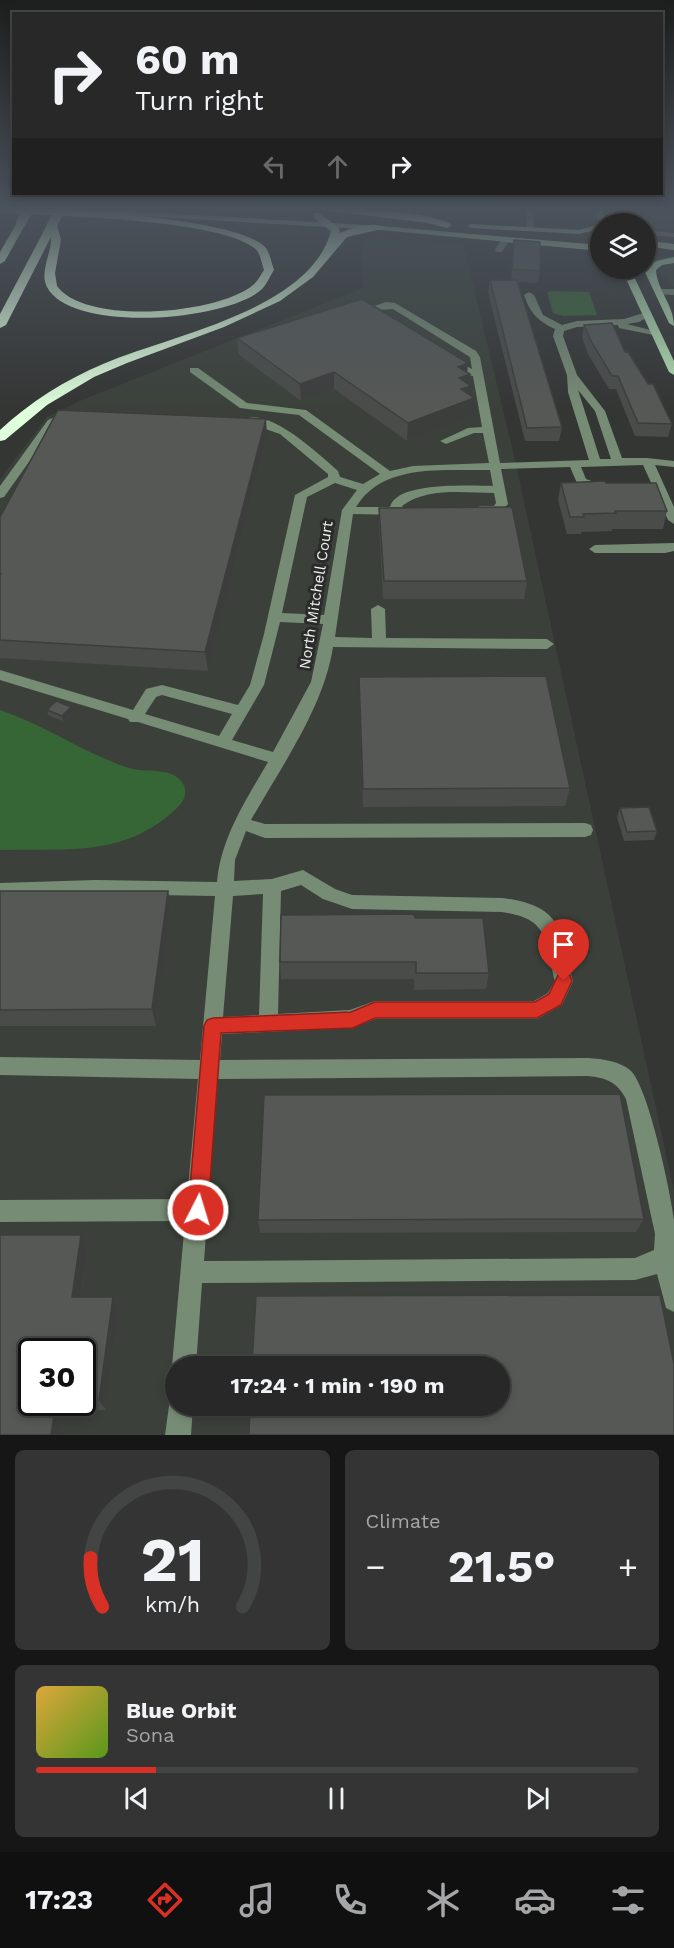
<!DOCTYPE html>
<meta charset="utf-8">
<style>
:root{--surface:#272827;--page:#333433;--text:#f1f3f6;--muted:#a4a6a7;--line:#434444;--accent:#d93025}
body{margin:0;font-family:"Work Sans",sans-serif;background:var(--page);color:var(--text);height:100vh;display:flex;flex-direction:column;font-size:22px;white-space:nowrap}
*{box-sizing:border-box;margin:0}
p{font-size:20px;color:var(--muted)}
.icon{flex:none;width:33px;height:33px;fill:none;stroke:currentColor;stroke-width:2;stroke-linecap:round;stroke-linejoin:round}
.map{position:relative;height:1435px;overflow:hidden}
.side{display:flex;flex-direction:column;gap:15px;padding:15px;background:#151615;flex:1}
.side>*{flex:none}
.banner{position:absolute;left:12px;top:12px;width:651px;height:183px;border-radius:0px;box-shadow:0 3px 9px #0003,0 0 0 2px var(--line);background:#272827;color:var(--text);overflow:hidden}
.fabs{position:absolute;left:590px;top:213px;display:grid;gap:12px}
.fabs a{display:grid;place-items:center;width:66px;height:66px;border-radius:50%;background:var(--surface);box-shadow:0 3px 9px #0003,0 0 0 2px var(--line);font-size:30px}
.speed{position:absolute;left:18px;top:1338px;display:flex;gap:12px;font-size:30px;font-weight:700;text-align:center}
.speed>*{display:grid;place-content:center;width:78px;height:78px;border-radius:50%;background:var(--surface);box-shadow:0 3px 9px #0003,0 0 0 2px var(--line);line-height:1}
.speed .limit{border:3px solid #111;border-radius:9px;background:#fff;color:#111}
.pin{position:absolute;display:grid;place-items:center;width:51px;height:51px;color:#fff;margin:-62px -26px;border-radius:50% 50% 50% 0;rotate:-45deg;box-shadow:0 0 6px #0007}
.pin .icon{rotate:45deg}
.me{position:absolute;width:66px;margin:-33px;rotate:5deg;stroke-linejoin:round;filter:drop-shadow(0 0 4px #0008)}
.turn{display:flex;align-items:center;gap:21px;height:126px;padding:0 24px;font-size:27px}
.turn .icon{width:78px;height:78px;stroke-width:2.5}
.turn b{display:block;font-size:42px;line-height:51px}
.lanes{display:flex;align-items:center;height:57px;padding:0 24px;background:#0003;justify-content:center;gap:30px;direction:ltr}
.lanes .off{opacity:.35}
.big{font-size:45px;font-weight:700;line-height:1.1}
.side .widget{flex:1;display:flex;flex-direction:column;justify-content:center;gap:9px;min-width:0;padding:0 21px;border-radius:9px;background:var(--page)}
.side .dial{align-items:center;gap:0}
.dial svg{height:156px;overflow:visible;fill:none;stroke:var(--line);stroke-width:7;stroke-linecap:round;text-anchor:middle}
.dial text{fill:var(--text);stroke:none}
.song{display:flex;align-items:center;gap:18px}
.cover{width:72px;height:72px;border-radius:9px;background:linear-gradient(135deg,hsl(40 70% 55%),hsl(90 70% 35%))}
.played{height:6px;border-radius:3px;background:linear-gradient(90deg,var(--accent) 20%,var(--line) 20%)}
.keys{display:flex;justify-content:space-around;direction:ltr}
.heat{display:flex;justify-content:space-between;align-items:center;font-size:33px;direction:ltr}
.side .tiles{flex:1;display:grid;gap:15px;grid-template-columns:1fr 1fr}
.widget:last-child{grid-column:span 2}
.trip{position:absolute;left:165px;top:1356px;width:345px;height:60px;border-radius:30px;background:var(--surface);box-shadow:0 3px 9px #0003,0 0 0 2px var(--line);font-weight:700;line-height:60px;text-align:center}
.dock{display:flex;height:96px;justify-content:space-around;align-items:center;background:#101010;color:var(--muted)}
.dock .icon{width:42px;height:42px}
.dock .current{color:var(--accent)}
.dock b{font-size:27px;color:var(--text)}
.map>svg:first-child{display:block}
.built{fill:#3b413a;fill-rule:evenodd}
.water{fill:#376636}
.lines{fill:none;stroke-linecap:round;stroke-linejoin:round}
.minor{fill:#778c75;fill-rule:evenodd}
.major{fill:#b6e2b4;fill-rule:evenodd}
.highway{fill:#defedc;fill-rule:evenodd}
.highway-bridge{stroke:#defedc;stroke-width:10}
.wall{fill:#494c49;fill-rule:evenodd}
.shaded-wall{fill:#3c3e3c}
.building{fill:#555855;stroke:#3c3e3c;stroke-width:1.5}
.route{fill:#d93025;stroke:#8d1f18;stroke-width:1.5}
.labels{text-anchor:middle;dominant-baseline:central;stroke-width:6;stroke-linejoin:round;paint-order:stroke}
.street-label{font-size:15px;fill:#f1f2f1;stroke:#2a2c2a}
</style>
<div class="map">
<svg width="674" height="1435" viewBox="0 0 674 1435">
<rect width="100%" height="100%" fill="#343634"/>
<g class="built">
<path d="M618 208H674V246L645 242V224L627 223Z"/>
<path d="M371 238 463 244 513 451 674 1191V1435H0V479L47 417 82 400 363 288 362 243ZM32 1352H82V1402H32ZM176 1366H500V1406H176Z"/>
<path d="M645 254 674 257V288L645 256Z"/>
</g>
<g class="water">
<path d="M554 291 589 292 597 315 563 316 553 313 547 292Z"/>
<path d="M0 710C45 725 83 753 129 768 144 773 170 767 181 781 189 791 185 800 177 808 125 858 67 848 0 850Z"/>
</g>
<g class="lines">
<g class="minor">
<path d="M548 208 533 211 534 229 527 231 526 208Z"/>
<path d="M645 217 654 231 674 233V237L649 235 645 230V224C640 224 622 224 618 221L622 219Z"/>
<path d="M503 237 510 239 502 252H496L495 250Z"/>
<path d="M659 289H674V295L656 294V290Z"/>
<path d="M529 292 534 295 543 315 562 325 577 321 624 319 647 312 652 315 639 322 627 324 658 332V336L619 328 618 325 577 327 564 331 563 336 577 375 605 411 622 458H647L674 461V467L655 465 674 507V524L668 520 643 465 581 467 586 479 605 486 607 489 601 493 577 483 570 467 501 469 508 504C500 514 484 518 474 510L480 506H494L496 503 494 493C465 493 427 487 402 506L405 511 399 515 353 514 335 637 372 638 371 609 378 605 385 609 386 638 547 639 554 644 547 649 333 647C324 707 281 767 251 820L265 824 585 823 591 825 593 830 591 835 585 837 265 838 246 831 235 860 234 881 272 879 303 870 335 889 352 895 502 898C563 906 560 929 573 981L562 1005 537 1019H375L353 1028 222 1034 220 1060 588 1058C603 1059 620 1061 631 1071 648 1087 671 1193 674 1220 674 1249 674 1282 674 1312L666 1308 657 1274 635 1280 202 1283 196 1366H176V1375L172 1366 185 1221 0 1222V1200L187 1199 198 1079 0 1075V1057L200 1060 215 896 96 894 0 897V883L96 880 217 882C221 837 246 800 268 762L138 722H130L128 719 0 680V670L133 710 146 689 162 685 238 705 250 685 264 634 295 495 328 477V474L280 434 242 421C265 403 321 456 338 471L340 477 363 484 380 474 299 415 240 408 190 372V368H198L247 403 306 410 390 471 413 466 489 463 483 433H474L446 444 440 441 468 428 482 427 473 376 464 374 445 362 454 360 472 369 470 357 393 309 377 310 386 319 381 322 365 309 386 302 395 303 476 351 480 357 500 463 589 460 568 392 567 375 553 336 555 329C538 321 530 313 524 295ZM578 390 595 411 611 459H600ZM490 470 493 486C471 486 397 481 390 507H356C383 462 445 471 490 470ZM335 483 357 490 342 510 324 615 282 613 307 497ZM280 622 323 624 311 682 273 752 232 740 264 685ZM162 695 232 714 219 736 145 714 156 697ZM301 885 323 899 352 909 502 912C550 919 545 940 555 981L548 993 534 1001H375L350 1010 278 1014 281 891ZM263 894 259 1015 223 1017 233 896ZM588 1076C607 1078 617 1082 626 1099L655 1234 654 1250 635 1258 204 1261 218 1079Z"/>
<path d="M67 412 71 413V417L56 424 4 497 0 498V486L48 420Z"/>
<path d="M674 543V551L665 553H595L589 549 595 545Z"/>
<path d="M176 1396V1406H193L191 1435H165L169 1406 172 1397Z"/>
</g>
<g class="major">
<path d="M31 208H77L381 226 600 245V251L381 230 35 210Z"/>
<path d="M593 208H601L608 224H600V229L579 234 471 228 467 226 471 224 579 230 600 224Z"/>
<path d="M611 208H619L628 224H620Z"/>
<path d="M645 240 674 244V250L645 246Z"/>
<path d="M674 257V263L662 265 656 270C657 290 674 305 674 326L669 323 643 268H645V261L650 266 656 261Z"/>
<path d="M621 268H630L674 361V375L669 372Z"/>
</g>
<g class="highway">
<path d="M0 208C47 208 238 216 266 248 270 254 272 264 274 270 270 276 267 284 262 289 228 321 71 334 47 287 39 272 52 253 51 237L6 325 0 328V314L47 225 52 222 57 225 61 240 55 273 57 286C86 326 219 314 253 285 258 281 261 274 264 270 262 265 261 257 258 252 235 219 44 215 0 213Z"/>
<path d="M324 208C351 208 432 211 452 225L447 228 428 223 329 211Z"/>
<path d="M313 213H319L339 228 340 233C352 227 375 221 386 228L347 237 313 277 280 301 224 327 127 363 94 377 47 405 5 440 0 441V430C30 402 65 380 103 364 169 335 310 311 331 231L313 217Z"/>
<path d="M18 221 26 223 5 261 0 264V252Z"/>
</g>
<g class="highway-bridge">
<path d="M21 223 29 208"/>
<path d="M52 225 61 208"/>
</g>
</g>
<g class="wall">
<path d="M645 208H674V229H656Z"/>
<path d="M514 240 540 271 538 283 518 282 562 427 559 441H525L488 292 490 280H511Z"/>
<path d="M584 325 625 352 672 424 668 437 635 436 616 389H609L588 354 582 337Z"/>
<path d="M237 338 467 372 473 415 407 441 334 389 301 401 238 354Z"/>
<path d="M267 436 208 671 0 658V517Z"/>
<path d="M561 483H606L667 511 663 529H612V531L581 532V534H567L558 500Z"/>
<path d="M379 508 527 581 524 599H383L379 525Z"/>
<path d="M359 677 570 788 565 806 363 807 359 695Z"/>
<path d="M47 710 72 712 63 721 48 715Z"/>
<path d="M620 808 657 831 654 840 624 841 617 817Z"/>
<path d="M0 891H168L171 908 156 1026H0Z"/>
<path d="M415 918 489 973 486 989 414 990V979H281L280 962Z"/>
<path d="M644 1219 636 1232 260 1233 258 1220Z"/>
<path d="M81 1235 88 1248 81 1297H113L119 1309 106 1410H65L61 1435H0ZM82 1352V1402H32Z"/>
</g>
<g class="shaded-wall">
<path d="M468 363 467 375 470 374 468 387 471 386 470 400 474 398 473 415 407 441 408 423 458 367Z"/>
<path d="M334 372V389L301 401 300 384Z"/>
<path d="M266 419 267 436 208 671 205 652Z"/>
<path d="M71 707 72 712 63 721 62 716Z"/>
<path d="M168 891 171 908 156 1026 152 1009Z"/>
<path d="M81 1235 88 1248 79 1309 72 1297Z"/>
<path d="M113 1297 119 1309 106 1410 99 1400Z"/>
<path d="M56 1402H59L65 1410 61 1435H51Z"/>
</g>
<g class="building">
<path d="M650 208H674V222H658Z"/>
<path d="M514 240 540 242V271L512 269Z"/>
<path d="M490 280H517L562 427 527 428Z"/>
<path d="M362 299 468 363 458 367 470 374 459 378 471 386 461 389 474 398 408 423 334 372 300 384 237 338Z"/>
<path d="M612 323 625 352H628L648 384H653L672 424 638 423 618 376H612L591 341 584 325Z"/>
<path d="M58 410 266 419 205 652 0 640V576L1 574H0V517Z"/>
<path d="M605 481 606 483H656L667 511H615L616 513 583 514 584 517H570L561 483Z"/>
<path d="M512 507 527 581H384L379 508Z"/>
<path d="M546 676 570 788 363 789 359 677Z"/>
<path d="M56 701 71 707 62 716 47 710Z"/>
<path d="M649 807 657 831 627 832 620 808Z"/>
<path d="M0 891H168L152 1009 0 1010Z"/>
<path d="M414 914 415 918H483L489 973H416V962H280L281 915Z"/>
<path d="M620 1094 644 1219 258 1220 264 1095Z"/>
<path d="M0 1235H81L72 1297H113L99 1400H82V1352H32V1402H56L51 1435H0Z"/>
<path d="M660 1295 674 1364V1435H249L250 1406H500V1366H252L256 1296Z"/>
</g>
<linearGradient id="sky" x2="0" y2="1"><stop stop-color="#1d1e1d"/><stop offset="0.51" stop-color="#4a525c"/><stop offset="1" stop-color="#4a525c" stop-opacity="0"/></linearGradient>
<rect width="674" height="409" fill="url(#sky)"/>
<path class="route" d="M564 973 570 975 572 981 561 1005 537 1018H375L353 1028 221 1033 208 1210 205 1217 198 1220 191 1217 188 1210 204 1026 207 1020 213 1018 351 1012 375 1002H535L549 994 558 975Z"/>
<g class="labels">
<g class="street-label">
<text transform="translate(316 595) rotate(-81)">North Mitchell Court</text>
</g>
</g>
</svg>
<div class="fabs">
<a><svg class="icon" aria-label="layers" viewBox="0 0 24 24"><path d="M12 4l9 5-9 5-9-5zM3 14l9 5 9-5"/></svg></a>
</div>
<div class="speed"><div class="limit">30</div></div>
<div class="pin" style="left:564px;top:981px;background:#d93025"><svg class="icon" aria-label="arrive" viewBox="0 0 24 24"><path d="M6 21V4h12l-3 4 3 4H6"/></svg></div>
<svg class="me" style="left:198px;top:1210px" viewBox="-20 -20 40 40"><circle r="17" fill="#d93025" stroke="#fff" stroke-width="3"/><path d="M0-11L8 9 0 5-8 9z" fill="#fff"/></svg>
<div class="trip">17:24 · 1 min · 190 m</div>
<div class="banner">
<div class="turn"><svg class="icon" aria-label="right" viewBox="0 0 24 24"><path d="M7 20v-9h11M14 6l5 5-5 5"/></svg><div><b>60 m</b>Turn right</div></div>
<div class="lanes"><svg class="icon off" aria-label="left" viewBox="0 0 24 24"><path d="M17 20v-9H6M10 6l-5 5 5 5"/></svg><svg class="icon off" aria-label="ahead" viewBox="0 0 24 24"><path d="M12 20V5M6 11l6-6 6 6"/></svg><svg class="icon" aria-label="right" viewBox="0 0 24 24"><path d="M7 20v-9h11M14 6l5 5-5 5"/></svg></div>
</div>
</div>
<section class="side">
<div class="tiles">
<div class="widget dial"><svg viewBox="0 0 100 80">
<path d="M14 69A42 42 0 1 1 86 69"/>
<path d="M14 69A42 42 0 0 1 8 44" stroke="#d93025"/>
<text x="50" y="56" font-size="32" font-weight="700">21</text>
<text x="50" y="72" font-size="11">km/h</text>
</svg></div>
<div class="widget"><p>Climate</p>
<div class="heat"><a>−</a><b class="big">21.5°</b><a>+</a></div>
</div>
<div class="widget">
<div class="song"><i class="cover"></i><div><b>Blue Orbit</b><p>Sona</p></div></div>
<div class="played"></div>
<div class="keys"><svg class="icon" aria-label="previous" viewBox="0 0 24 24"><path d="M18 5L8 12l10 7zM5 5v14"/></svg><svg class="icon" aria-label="pause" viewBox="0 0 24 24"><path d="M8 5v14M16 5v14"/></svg><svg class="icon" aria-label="next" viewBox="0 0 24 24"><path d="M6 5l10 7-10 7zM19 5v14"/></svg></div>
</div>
</div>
</section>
<nav class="dock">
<b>17:23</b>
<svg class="icon current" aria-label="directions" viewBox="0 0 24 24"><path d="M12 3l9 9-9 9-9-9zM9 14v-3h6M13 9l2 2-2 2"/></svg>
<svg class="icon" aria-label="music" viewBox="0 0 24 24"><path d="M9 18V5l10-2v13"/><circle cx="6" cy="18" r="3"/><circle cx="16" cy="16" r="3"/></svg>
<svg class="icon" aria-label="phone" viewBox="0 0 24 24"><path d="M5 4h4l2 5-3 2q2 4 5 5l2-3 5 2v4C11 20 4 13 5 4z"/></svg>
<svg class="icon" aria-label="climate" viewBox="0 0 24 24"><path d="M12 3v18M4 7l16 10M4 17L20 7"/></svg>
<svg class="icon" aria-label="car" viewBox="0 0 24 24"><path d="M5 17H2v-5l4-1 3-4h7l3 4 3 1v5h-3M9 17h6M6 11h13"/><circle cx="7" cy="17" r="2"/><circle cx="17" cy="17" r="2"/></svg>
<svg class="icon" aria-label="filters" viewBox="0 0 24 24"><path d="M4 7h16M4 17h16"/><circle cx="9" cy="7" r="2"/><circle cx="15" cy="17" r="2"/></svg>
</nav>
